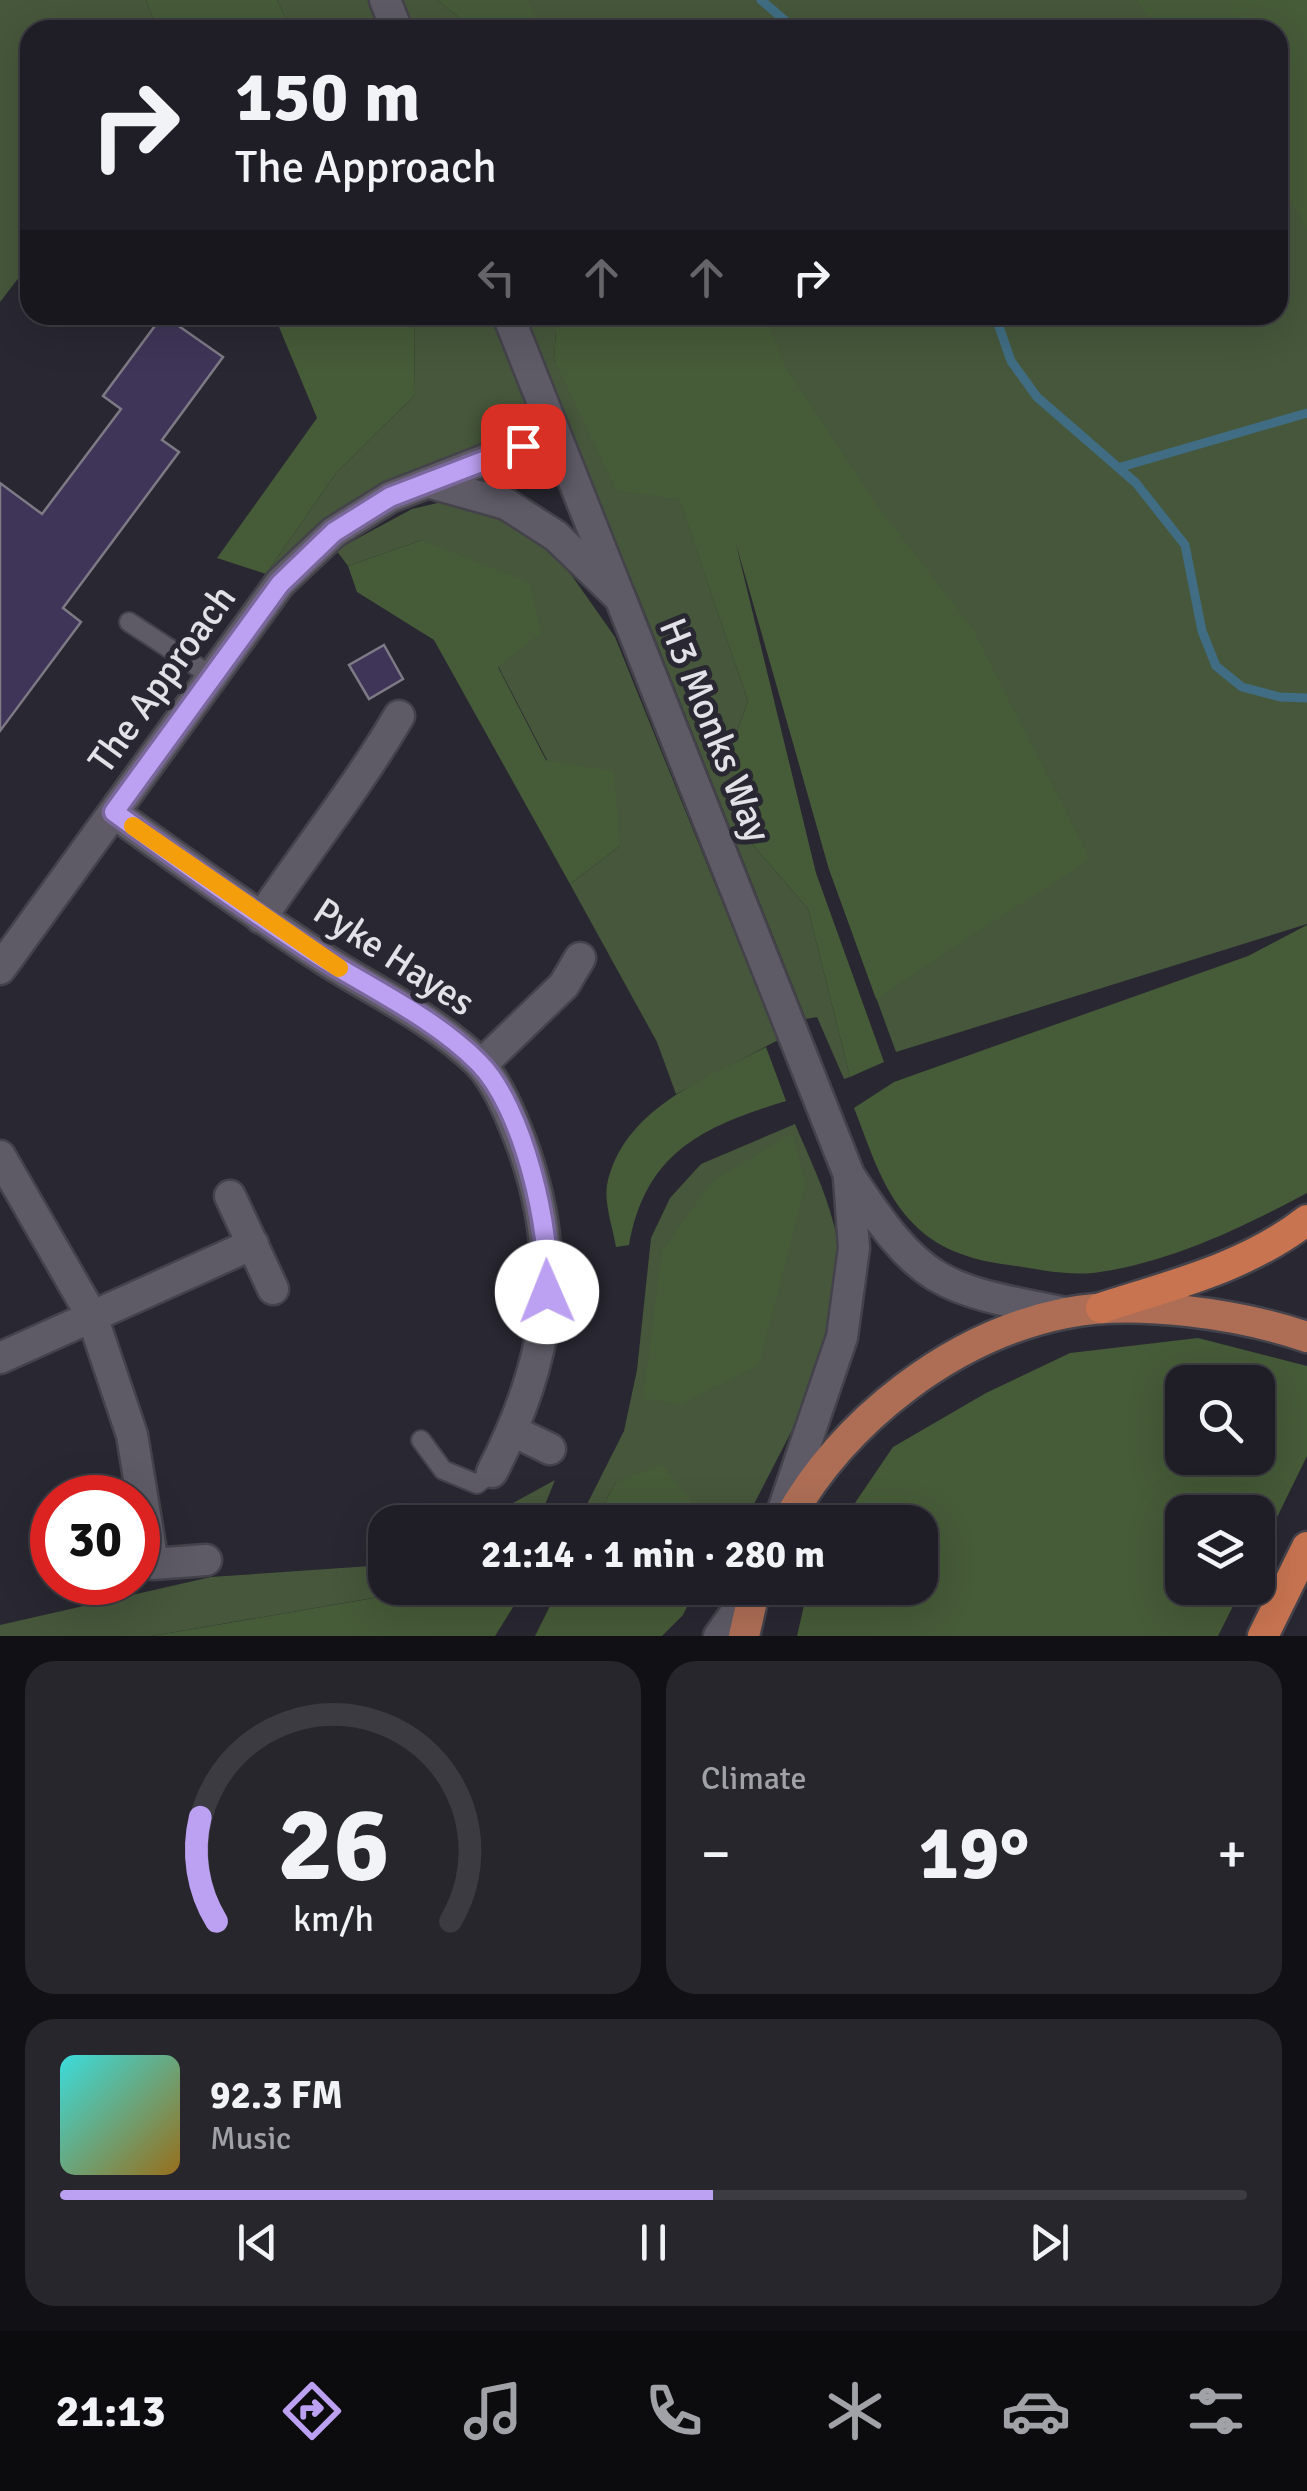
<!DOCTYPE html>
<meta charset="utf-8">
<style>
:root{--surface:#1f1d25;--page:#27262d;--text:#f1f3f6;--muted:#a1a2a7;--line:#3c3b42;--accent:#bca0f2}
body{margin:0;font-family:Signika,sans-serif;background:var(--page);color:var(--text);height:100vh;display:flex;flex-direction:column;font-size:38px;white-space:nowrap}
*{box-sizing:border-box;margin:0}
p{font-size:32px;color:var(--muted)}
.icon{flex:none;width:55px;height:55px;fill:none;stroke:currentColor;stroke-width:2;stroke-linecap:round;stroke-linejoin:round}
.map{position:relative;height:1636px;overflow:hidden}
.sheet{display:flex;flex-direction:column;gap:25px;padding:25px;background:#111014;flex:1}
.sheet>*{flex:none}
.guide{position:absolute;left:20px;top:20px;width:1268px;height:305px;border-radius:30px;box-shadow:0 10px 40px #0002,0 0 0 2px var(--line);background:#1f1d25;color:var(--text);overflow:hidden}
.buttons{position:absolute;left:1165px;top:1365px;display:grid;gap:20px}
.buttons a{display:grid;place-items:center;width:110px;height:110px;border-radius:20px;background:var(--surface);box-shadow:0 10px 40px #0002,0 0 0 2px var(--line);font-size:50px}
.speed{position:absolute;left:30px;top:1475px;display:flex;gap:20px;font-size:50px;font-weight:700;text-align:center}
.speed>*{display:grid;place-content:center;width:130px;height:130px;border-radius:50%;background:var(--surface);box-shadow:0 10px 40px #0002,0 0 0 2px var(--line);line-height:1}
.speed .limit{border:15px solid #d22;background:#fff;color:#111}
.pin{position:absolute;display:grid;place-items:center;width:85px;height:85px;color:#fff;margin:-42px;border-radius:20px;box-shadow:0 5px 15px #0006}
.me{position:absolute;width:110px;margin:-55px;rotate:359deg;stroke-linejoin:round;filter:drop-shadow(0 0 8px #0008)}
.turn{display:flex;align-items:center;gap:35px;height:210px;padding:0 50px;font-size:45px}
.turn .icon{width:130px;height:130px;stroke-width:2.5}
.turn b{display:block;font-size:70px;line-height:85px}
.lanes{display:flex;align-items:center;height:95px;padding:0 50px;background:#0003;justify-content:center;gap:50px;direction:ltr}
.lanes .off{opacity:.35}
.big{font-size:75px;font-weight:700;line-height:1.1}
.sheet .widget{flex:1;display:flex;flex-direction:column;justify-content:center;gap:15px;min-width:0;padding:0 35px;border-radius:30px;background:var(--page)}
.sheet .dial{align-items:center;gap:0}
.dial svg{height:260px;overflow:visible;fill:none;stroke:var(--line);stroke-width:7;stroke-linecap:round;text-anchor:middle}
.dial text{fill:var(--text);stroke:none}
.song{display:flex;align-items:center;gap:30px}
.cover{width:120px;height:120px;border-radius:15px;background:linear-gradient(135deg,hsl(180 70% 55%),hsl(40 70% 35%))}
.played{height:10px;border-radius:5px;background:linear-gradient(90deg,var(--accent) 55%,var(--line) 55%)}
.keys{display:flex;justify-content:space-around;direction:ltr}
.heat{display:flex;justify-content:space-between;align-items:center;font-size:55px;direction:ltr}
.sheet .tiles{flex:1;display:grid;gap:25px;grid-template-columns:1fr 1fr}
.widget:last-child{grid-column:span 2}
.trip{position:absolute;left:368px;top:1505px;width:570px;height:100px;border-radius:30px;background:var(--surface);box-shadow:0 10px 40px #0002,0 0 0 2px var(--line);font-weight:700;line-height:100px;text-align:center}
.tabs{display:flex;height:160px;justify-content:space-around;align-items:center;background:#0c0c0f;color:var(--muted)}
.tabs .icon{width:70px;height:70px}
.tabs .current{color:var(--accent)}
.tabs b{font-size:45px;color:var(--text)}
.map>svg:first-child{display:block}
.green{fill:#46573b}
.forest{fill:#465b38;fill-rule:evenodd}
.lines{fill:none;stroke-linecap:round;stroke-linejoin:round}
.stream{stroke:#406d83;stroke-width:9}
.building{fill:#3f3558;stroke:#7d7a86;stroke-width:2.5}
.service-casing{stroke:#44424a;stroke-width:22}
.minor-casing{stroke:#44424a;stroke-width:35}
.tertiary-casing{stroke:#44424a;stroke-width:35}
.primary-casing{stroke:#44424a;stroke-width:35}
.trunk-casing{stroke:#44424a;stroke-width:35}
.service{stroke:#5e5b66;stroke-width:18}
.minor{stroke:#5e5b66;stroke-width:30}
.tertiary{stroke:#5e5b66;stroke-width:30}
.primary{stroke:#ae6e56;stroke-width:30}
.trunk{stroke:#c87451;stroke-width:30}
.route-casing{stroke:#7a689d;stroke-width:25}
.route{stroke:#bca0f2;stroke-width:18}
.slow{stroke:#f59e0b;stroke-width:18}
.labels{text-anchor:middle;dominant-baseline:central;stroke-width:10;stroke-linejoin:round;paint-order:stroke}
.street-label{font-size:38px;fill:#e2e1e7;stroke:#292731}
</style>
<div class="map">
<svg width="1307" height="1636" viewBox="0 0 1307 1636">
<rect width="100%" height="100%" fill="#292731"/>
<g class="green">
<path d="M0 0H146L157 30H30V263L0 302Z"/>
<path d="M277 0H437L475 30H291Z"/>
<path d="M527 0H1307V924L896 1052 829 869 726 504 652 315H1278V30H539Z"/>
<path d="M414 315H508L554 433 431 483 280 583 266 574 336 473 415 395Z"/>
<path d="M518 315H557L554 361 679 498 748 701 730 751 741 831 808 909 850 1077 844 1079 817 1017 806 1019 639 598Z"/>
<path d="M446 501 500 514 551 546 615 637 778 1040 676 1094 657 1042 570 884 620 846 547 760 498 666 422 540 348 566 336 550 412 509Z"/>
<path d="M795 1124C809 1157 825 1190 834 1225 861 1324 786 1438 745 1522H695L691 1502 616 1482 594 1522H578L624 1431 637 1370 651 1238 670 1198 701 1164Z"/>
<path d="M555 1480 538 1522H478Z"/>
<path d="M385 1565V1588H431L152 1636H0V1625L211 1577Z"/>
</g>
<g class="forest">
<path d="M146 0H277L291 30H157Z"/>
<path d="M437 0H528L540 30H475Z"/>
<path d="M1136 0H1307V230L1278 174V30H1160Z"/>
<path d="M274 315H414L415 395 336 473 266 574 217 558 317 418Z"/>
<path d="M557 315H764L786 367 873 500 973 629 1090 859 876 999 829 869 736 544 816 873 884 1062 850 1077 808 909 741 831 730 751 748 701 679 499 617 491 554 360Z"/>
<path d="M422 540 530 583 541 633 498 667 546 760 614 771 620 846 570 884 434 640 357 592 348 566Z"/>
<path d="M1307 925V1193C1243 1227 1173 1261 1100 1272 1072 1277 1037 1269 1009 1265 970 1260 935 1249 908 1218 881 1187 869 1146 854 1108L894 1082 1248 956Z"/>
<path d="M766 1047 786 1101C702 1127 646 1152 629 1245L616 1247C613 1229 604 1203 607 1185 623 1109 704 1079 766 1047Z"/>
<path d="M792 1133 806 1183 759 1365 681 1405 643 1398 662 1251 711 1182Z"/>
<path d="M1198 1338 1307 1366V1456L1258 1556V1512H1182V1588H1242L1218 1636H797L808 1588H920V1522H842L893 1447 986 1393 1070 1353ZM1182 1382H1258V1458H1182Z"/>
<path d="M662 1464 691 1502 695 1522H594L616 1482Z"/>
<path d="M433 1588H525L495 1636H152Z"/>
<path d="M559 1588H696L683 1615 662 1636H535Z"/>
</g>
<g class="lines">
<g class="stream">
<path d="M761 0 796 30"/>
<path d="M995 315 1011 361 1037 397 1136 483 1185 545 1202 631 1216 666 1242 687 1280 697 1307 698"/>
<path d="M1121 467 1307 413"/>
</g>
</g>
<g class="building">
<path d="M163 315 223 357 162 440 179 452 63 608 81 622 0 731V483L42 514 121 409 103 396Z"/>
<path d="M384 645 403 679 369 699 349 665Z"/>
</g>
<g class="lines">
<g class="service-casing">
<g id="service">
<path d="M129 622 213 677"/>
<path d="M421 1440 443 1470 477 1484 492 1472"/>
</g>
</g>
<g class="minor-casing">
<g id="minor">
<path d="M431 483 506 504 556 536 620 598"/>
<path d="M114 813C184 863 254 914 327 961 376 992 437 1021 479 1063 499 1084 514 1123 524 1150 565 1268 548 1363 492 1472"/>
<path d="M261 918C307 850 358 786 399 716"/>
<path d="M0 969 280 583 334 532 390 497 554 433"/>
<path d="M481 1065 564 985 580 958"/>
<path d="M0 1156 92 1316 132 1435 153 1564 206 1560"/>
<path d="M230 1196 273 1289"/>
<path d="M0 1358 253 1244"/>
<path d="M513 1431 550 1449"/>
</g>
</g>
<g class="tertiary-casing">
<g id="tertiary">
<path d="M385 0 397 30"/>
<path d="M508 315 849 1175C922 1286 938 1288 1066 1313"/>
<path d="M779 1522 842 1337 854 1248 849 1178"/>
<path d="M719 1636 754 1588"/>
</g>
</g>
<g class="primary-casing">
<g id="primary">
<path d="M787 1522C843 1421 951 1336 1066 1313 1136 1299 1240 1314 1307 1337"/>
<path d="M744 1636 755 1588"/>
</g>
</g>
<g class="trunk-casing">
<g id="trunk">
<path d="M1101 1308C1172 1285 1247 1267 1307 1220"/>
<path d="M1263 1636 1307 1547"/>
</g>
</g>
<use href="#service" class="service"/>
<use href="#minor" class="minor"/>
<use href="#tertiary" class="tertiary"/>
<use href="#primary" class="primary"/>
<use href="#trunk" class="trunk"/>
</g>
<g class="lines">
<g class="route-casing">
<path id="route" d="M523 446 390 497 334 532 280 584 114 812C182 862 250 911 321 957 372 989 436 1019 479 1063 523 1107 552 1231 547 1292"/>
</g>
<use href="#route" class="route"/>
<path class="slow" d="M133 826 339 968"/>
</g>
<g class="labels">
<g class="street-label">
<text transform="translate(162 679) rotate(-54)">The Approach</text>
<text transform="translate(715 730) rotate(68)">H3 Monks Way</text>
<text transform="translate(394 957) rotate(33)">Pyke Hayes</text>
</g>
</g>
</svg>
<div class="buttons">
<a><svg class="icon" aria-label="search" viewBox="0 0 24 24"><circle cx="10" cy="10" r="6"/><path d="M15 15l6 6"/></svg></a>
<a><svg class="icon" aria-label="layers" viewBox="0 0 24 24"><path d="M12 4l9 5-9 5-9-5zM3 14l9 5 9-5"/></svg></a>
</div>
<div class="speed"><div class="limit">30</div></div>
<div class="pin" style="left:523px;top:446px;background:#d93025"><svg class="icon" aria-label="arrive" viewBox="0 0 24 24"><path d="M6 21V4h12l-3 4 3 4H6"/></svg></div>
<svg class="me" style="left:547px;top:1292px" viewBox="-20 -20 40 40"><circle r="19" fill="#fff"/><path d="M0-13L10 11 0 6-10 11z" fill="#bca0f2"/></svg>
<div class="trip">21:14 · 1 min · 280 m</div>
<div class="guide">
<div class="turn"><svg class="icon" aria-label="right" viewBox="0 0 24 24"><path d="M7 20v-9h11M14 6l5 5-5 5"/></svg><div><b>150 m</b>The Approach</div></div>
<div class="lanes"><svg class="icon off" aria-label="left" viewBox="0 0 24 24"><path d="M17 20v-9H6M10 6l-5 5 5 5"/></svg><svg class="icon off" aria-label="ahead" viewBox="0 0 24 24"><path d="M12 20V5M6 11l6-6 6 6"/></svg><svg class="icon off" aria-label="ahead" viewBox="0 0 24 24"><path d="M12 20V5M6 11l6-6 6 6"/></svg><svg class="icon" aria-label="right" viewBox="0 0 24 24"><path d="M7 20v-9h11M14 6l5 5-5 5"/></svg></div>
</div>
</div>
<section class="sheet">
<div class="tiles">
<div class="widget dial"><svg viewBox="0 0 100 80">
<path d="M14 69A42 42 0 1 1 86 69"/>
<path d="M14 69A42 42 0 0 1 9 37" stroke="#bca0f2"/>
<text x="50" y="56" font-size="32" font-weight="700">26</text>
<text x="50" y="72" font-size="11">km/h</text>
</svg></div>
<div class="widget"><p>Climate</p>
<div class="heat"><a>−</a><b class="big">19°</b><a>+</a></div>
</div>
<div class="widget">
<div class="song"><i class="cover"></i><div><b>92.3 FM</b><p>Music</p></div></div>
<div class="played"></div>
<div class="keys"><svg class="icon" aria-label="previous" viewBox="0 0 24 24"><path d="M18 5L8 12l10 7zM5 5v14"/></svg><svg class="icon" aria-label="pause" viewBox="0 0 24 24"><path d="M8 5v14M16 5v14"/></svg><svg class="icon" aria-label="next" viewBox="0 0 24 24"><path d="M6 5l10 7-10 7zM19 5v14"/></svg></div>
</div>
</div>
</section>
<nav class="tabs">
<b>21:13</b>
<svg class="icon current" aria-label="directions" viewBox="0 0 24 24"><path d="M12 3l9 9-9 9-9-9zM9 14v-3h6M13 9l2 2-2 2"/></svg>
<svg class="icon" aria-label="music" viewBox="0 0 24 24"><path d="M9 18V5l10-2v13"/><circle cx="6" cy="18" r="3"/><circle cx="16" cy="16" r="3"/></svg>
<svg class="icon" aria-label="phone" viewBox="0 0 24 24"><path d="M5 4h4l2 5-3 2q2 4 5 5l2-3 5 2v4C11 20 4 13 5 4z"/></svg>
<svg class="icon" aria-label="climate" viewBox="0 0 24 24"><path d="M12 3v18M4 7l16 10M4 17L20 7"/></svg>
<svg class="icon" aria-label="car" viewBox="0 0 24 24"><path d="M5 17H2v-5l4-1 3-4h7l3 4 3 1v5h-3M9 17h6M6 11h13"/><circle cx="7" cy="17" r="2"/><circle cx="17" cy="17" r="2"/></svg>
<svg class="icon" aria-label="filters" viewBox="0 0 24 24"><path d="M4 7h16M4 17h16"/><circle cx="9" cy="7" r="2"/><circle cx="15" cy="17" r="2"/></svg>
</nav>
